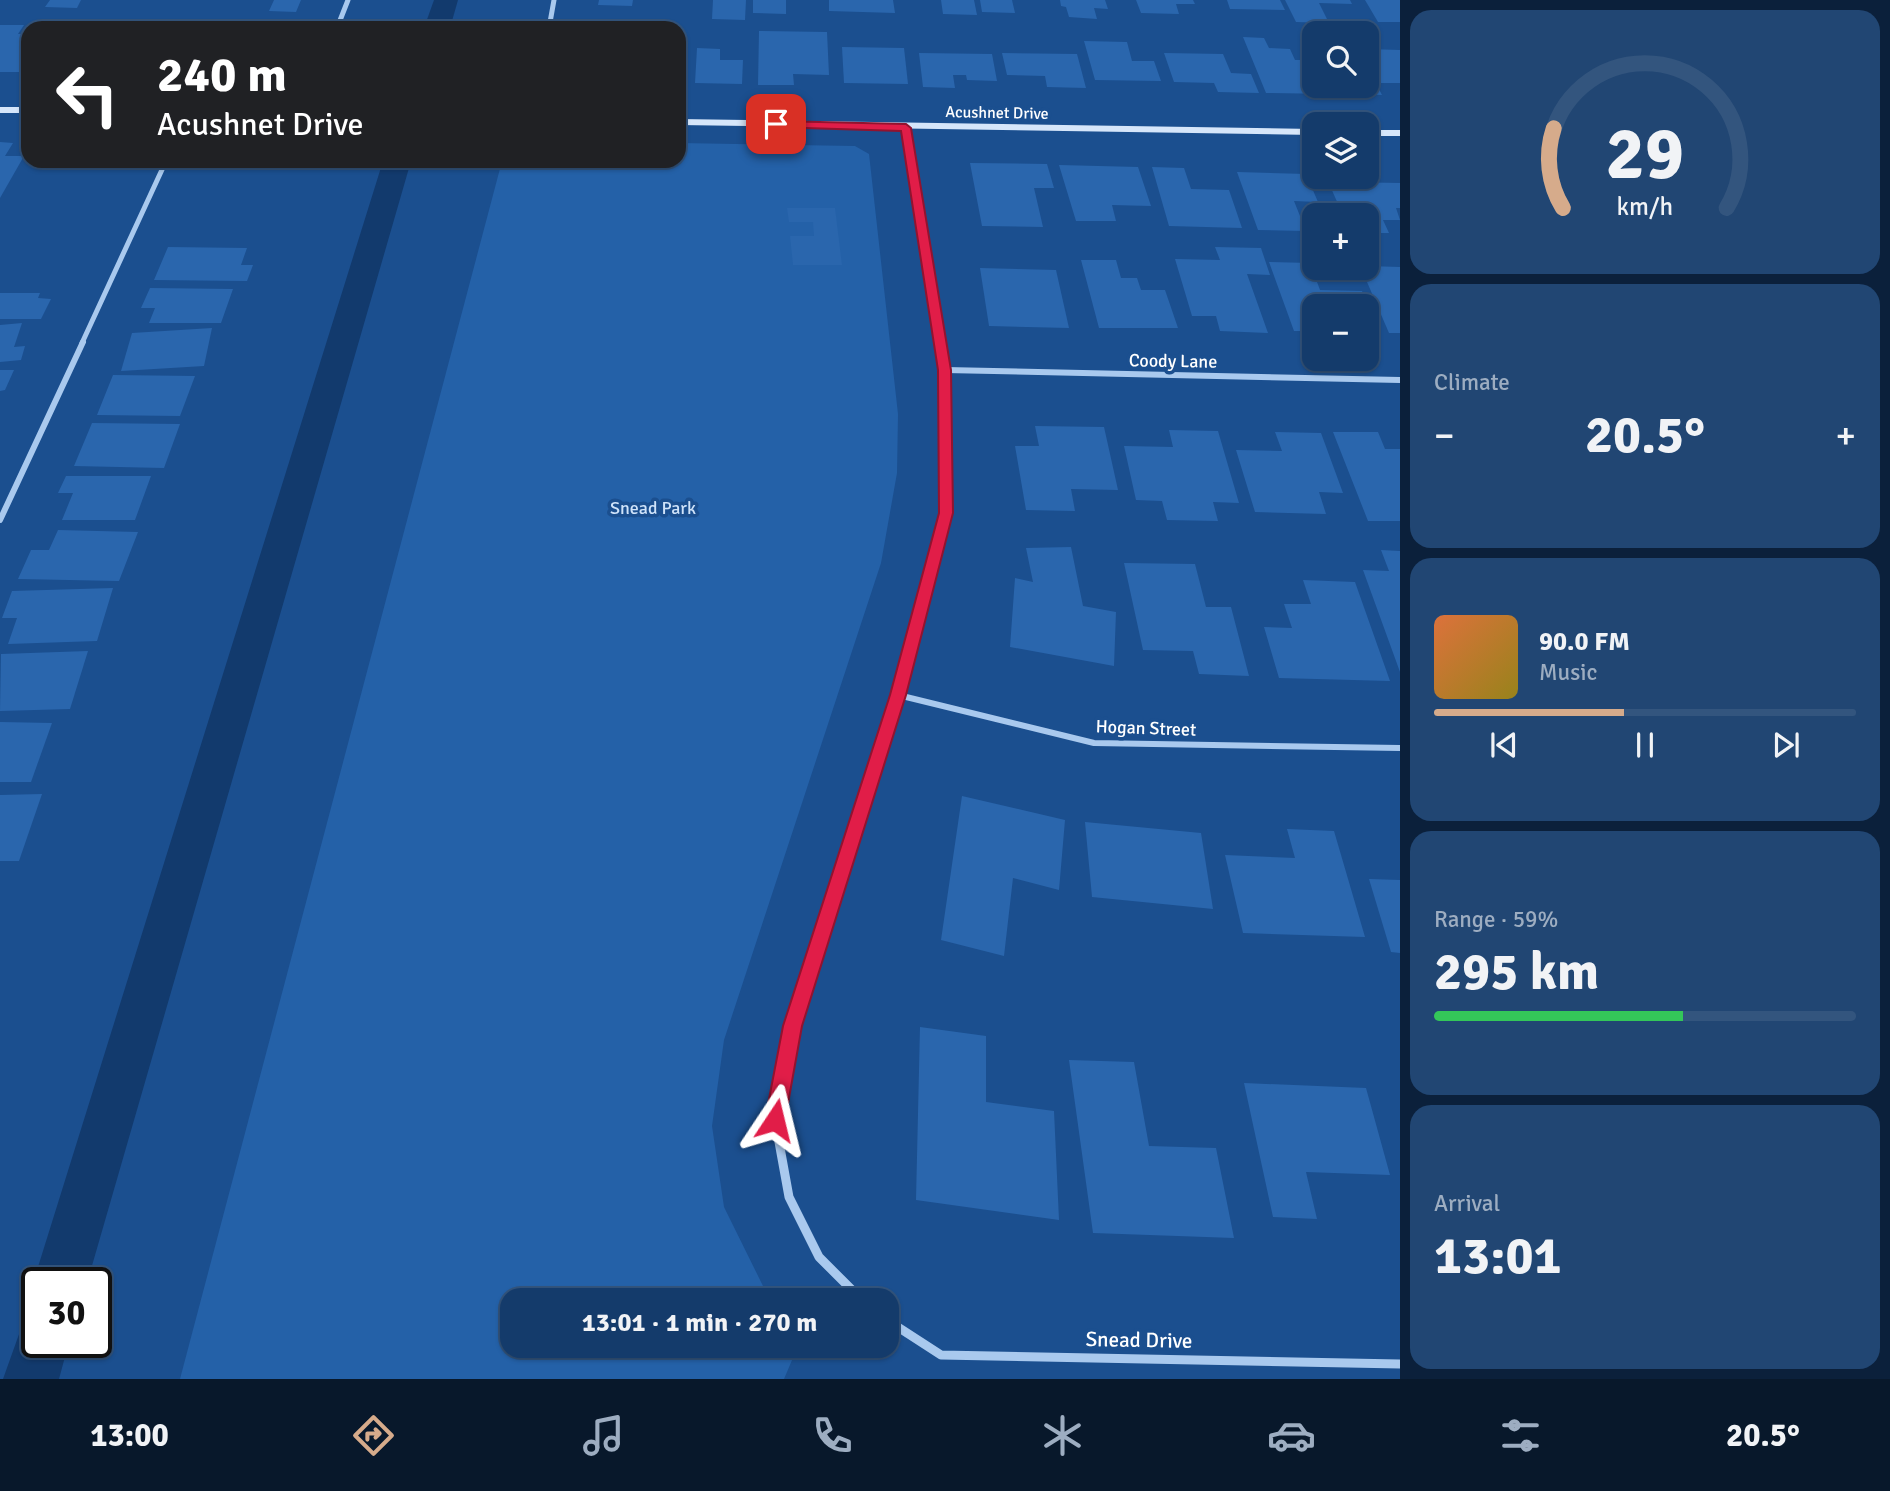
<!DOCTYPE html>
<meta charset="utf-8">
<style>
:root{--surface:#143b6b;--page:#214673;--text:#f1f3f6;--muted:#9dadc1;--line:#33557e;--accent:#d6ab8b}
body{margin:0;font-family:Signika,sans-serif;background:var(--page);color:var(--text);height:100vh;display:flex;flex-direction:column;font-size:26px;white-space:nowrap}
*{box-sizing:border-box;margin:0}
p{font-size:23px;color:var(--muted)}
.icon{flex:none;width:38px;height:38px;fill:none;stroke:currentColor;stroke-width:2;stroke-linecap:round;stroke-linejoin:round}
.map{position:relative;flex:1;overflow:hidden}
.details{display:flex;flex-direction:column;gap:10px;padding:10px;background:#0b203b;width:490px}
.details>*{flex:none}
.top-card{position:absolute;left:21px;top:21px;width:665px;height:147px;border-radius:21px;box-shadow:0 2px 5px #0004,0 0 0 2px var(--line);background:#202124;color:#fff;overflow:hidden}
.tools{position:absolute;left:1302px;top:21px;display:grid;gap:14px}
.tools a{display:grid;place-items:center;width:77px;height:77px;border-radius:14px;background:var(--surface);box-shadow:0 2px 5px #0004,0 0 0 2px var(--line);font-size:35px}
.speed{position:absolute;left:21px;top:1267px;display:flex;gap:14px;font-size:35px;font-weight:700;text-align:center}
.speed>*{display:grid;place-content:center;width:91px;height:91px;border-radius:50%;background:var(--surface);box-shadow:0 2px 5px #0004,0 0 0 2px var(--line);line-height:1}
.speed .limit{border:4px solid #111;border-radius:10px;background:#fff;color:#111}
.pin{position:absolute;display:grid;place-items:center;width:60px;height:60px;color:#fff;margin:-30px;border-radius:14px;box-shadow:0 4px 10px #0006}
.me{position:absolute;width:77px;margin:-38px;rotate:10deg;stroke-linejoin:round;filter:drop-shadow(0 0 5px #0008)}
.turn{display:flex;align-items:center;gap:24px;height:147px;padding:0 21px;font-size:32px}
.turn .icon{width:91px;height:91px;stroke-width:2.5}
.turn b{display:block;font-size:49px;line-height:60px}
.big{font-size:52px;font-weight:700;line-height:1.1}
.details .card{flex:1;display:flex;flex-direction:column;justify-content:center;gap:10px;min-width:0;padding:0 24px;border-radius:21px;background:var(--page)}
.details .dial{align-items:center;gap:0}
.dial svg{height:182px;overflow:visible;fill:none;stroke:var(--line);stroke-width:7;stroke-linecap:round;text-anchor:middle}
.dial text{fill:var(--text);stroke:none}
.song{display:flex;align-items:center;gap:21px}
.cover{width:84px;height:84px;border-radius:10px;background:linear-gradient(135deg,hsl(20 70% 55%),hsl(50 70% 35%))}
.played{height:7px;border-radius:4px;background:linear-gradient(90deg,var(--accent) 45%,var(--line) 45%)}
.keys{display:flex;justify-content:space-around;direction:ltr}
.heat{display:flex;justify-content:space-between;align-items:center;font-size:38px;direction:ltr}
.charge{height:10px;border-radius:5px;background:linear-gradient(90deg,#34c759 59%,var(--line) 0)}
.trip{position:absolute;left:500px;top:1288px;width:399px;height:70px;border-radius:21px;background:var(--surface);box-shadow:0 2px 5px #0004,0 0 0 2px var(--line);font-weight:700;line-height:70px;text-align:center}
.menu{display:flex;height:112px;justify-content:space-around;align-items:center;background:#08182b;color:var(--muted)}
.menu .icon{width:49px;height:49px}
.menu .on{color:var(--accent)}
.menu b{font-size:32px;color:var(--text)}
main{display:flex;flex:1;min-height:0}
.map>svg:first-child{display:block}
.green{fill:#2461a8}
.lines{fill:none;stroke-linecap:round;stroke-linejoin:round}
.canal{fill:#123a6d;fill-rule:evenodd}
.building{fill:#2a66ad}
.street-far2{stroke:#a9c9ee;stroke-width:5}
.street-far1{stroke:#a9c9ee;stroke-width:6}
.street{stroke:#a9c9ee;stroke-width:9}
.secondary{fill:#d6e6fa;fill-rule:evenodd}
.route{fill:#e11d48;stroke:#92132f;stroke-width:2}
.labels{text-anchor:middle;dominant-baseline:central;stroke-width:7;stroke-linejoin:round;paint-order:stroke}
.far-street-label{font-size:16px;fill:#fff;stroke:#1b4f8f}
.street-label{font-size:18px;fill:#fff;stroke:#1b4f8f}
.park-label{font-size:18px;fill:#cfe3fa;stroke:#1b4f8f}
.near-street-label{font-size:21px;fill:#fff;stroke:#1b4f8f}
</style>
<main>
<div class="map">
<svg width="1400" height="1379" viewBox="0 0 1400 1379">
<rect width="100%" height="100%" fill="#1b4f8f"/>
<path class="green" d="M679 143 855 146 869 154 898 414 897 473 881 563 724 1040 712 1126 724 1207 763 1286 773 1300H513V1346H798L784 1379H180L502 161H679Z"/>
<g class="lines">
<g class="canal">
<path d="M434 0H458L450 28H424Z"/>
<path d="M383 161H411L87 1283H37V1292L33 1283Z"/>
<path d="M37 1317V1342H69L59 1379H3L23 1323Z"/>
</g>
</g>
<g class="building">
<path d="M50 0H81L77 8 45 7Z"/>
<path d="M274 0H301L296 12 269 11Z"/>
<path d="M599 0H633L632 6 598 5Z"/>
<path d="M713 0H746L745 20 712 19Z"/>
<path d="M753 0H786V14L753 13Z"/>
<path d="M829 0H893L895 13 829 11Z"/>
<path d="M941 0H974L977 15 943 14Z"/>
<path d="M980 0H1012L1015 13 982 12Z"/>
<path d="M1060 0H1105L1108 9 1094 8 1097 19 1069 17 1066 7 1061 6Z"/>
<path d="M1136 0H1193L1195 4H1176L1179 14 1141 13Z"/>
<path d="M1227 0H1280L1285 10 1230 9Z"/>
<path d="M1285 0H1350L1352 4 1319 3 1329 23 1296 22Z"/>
<path d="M1365 0H1400V22H1378Z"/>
<path d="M189 20H208L204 28H185Z"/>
<path d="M261 22 296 23 294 28H258Z"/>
<path d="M0 25H24L18 34H28V72H0Z"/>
<path d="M759 31 827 32 829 75 793 74 794 85H758Z"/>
<path d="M1243 37 1264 38 1269 48 1290 49 1295 60H1314V86H1329L1333 94 1266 93Z"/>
<path d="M1084 41 1127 42 1132 61H1154L1161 81 1095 80Z"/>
<path d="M842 47 904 48 908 84 844 83Z"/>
<path d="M697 48 720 49V60H743L742 84 695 83Z"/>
<path d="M1367 49 1400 50V83H1376L1382 95 1360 94 1355 86H1367V71H1370L1367 65Z"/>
<path d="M919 53 992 54 997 81 967 80 966 75H953L955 88 923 87Z"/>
<path d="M1002 53 1077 54 1086 88 1047 87 1045 76 1007 75Z"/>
<path d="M1164 53 1223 54 1231 73 1251 74 1259 93 1218 92 1214 83 1174 82Z"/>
<path d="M0 142 13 143 5 156H24L0 198Z"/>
<path d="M970 163 1047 164 1054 188H1034L1043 227 982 226Z"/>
<path d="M1059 165 1138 167 1151 206 1112 205 1116 221H1076Z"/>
<path d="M1152 167 1184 168 1191 189 1229 190 1242 228 1169 226Z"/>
<path d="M1237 172 1306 174 1318 202 1294 201 1306 231 1258 230Z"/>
<path d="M1326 177H1344L1347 182 1400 183V208H1396L1400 220H1383L1389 233H1367V215H1343Z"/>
<path d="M787 208H835L842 265H793L790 236H814L813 222H789Z"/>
<path d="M168 247 247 248 241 265H253L247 281 154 280Z"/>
<path d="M1215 247 1261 248 1270 275 1247 274 1268 333 1220 331 1216 316H1192L1175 259 1220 260Z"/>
<path d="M1081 260H1116L1121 278H1137L1141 290H1165L1178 328H1099Z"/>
<path d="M1269 262 1310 263 1320 290 1362 291 1379 333H1367V306H1314V331H1294Z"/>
<path d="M1367 266 1400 267V333H1389L1361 268Z"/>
<path d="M980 268 1056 270 1069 328 989 326Z"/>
<path d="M150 288 233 289 221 323H149L155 308H141Z"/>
<path d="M0 293H40L38 298 51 299 41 319H0Z"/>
<path d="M22 323 14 347 25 346 21 360 0 362V325Z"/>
<path d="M212 328 204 366 121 371 132 333Z"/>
<path d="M0 370H14L5 390 0 391Z"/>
<path d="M113 375 195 376 180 416 97 415Z"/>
<path d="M92 423 180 424 164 468 74 466Z"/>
<path d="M1035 426 1104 427 1118 490 1071 489 1075 511 1026 510 1015 446H1039Z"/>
<path d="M1169 430 1218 431 1239 503 1213 502 1218 521 1167 520 1162 501 1136 500 1124 446 1173 447Z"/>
<path d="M1275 432 1321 433 1343 493 1319 492 1326 514 1255 512 1236 450 1282 451Z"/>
<path d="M1333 432H1378L1385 449H1400V521H1368Z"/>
<path d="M66 476H151L135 520H62L73 493H58Z"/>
<path d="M58 530 138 532 119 581 18 579 31 550H49Z"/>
<path d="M1071 547 1083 606 1116 612 1114 666 1010 647 1015 578 1033 582 1026 548Z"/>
<path d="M1381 550 1400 551V672L1363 570 1389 571Z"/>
<path d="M1124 563 1195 564 1206 607H1231L1249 676 1199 674 1193 651 1143 650Z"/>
<path d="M1303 580 1355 582 1390 681 1279 678 1264 627 1292 628 1284 604H1311Z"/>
<path d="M113 588 97 641 8 644 17 618H2L12 591Z"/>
<path d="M88 651 70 709 0 711 1 654Z"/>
<path d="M0 722 52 723 31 782H0Z"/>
<path d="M42 794 19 861H0V795Z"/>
<path d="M962 796 1065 820 1059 890 1013 878 1004 956 941 940Z"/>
<path d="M1085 822 1201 833 1213 909 1092 897Z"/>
<path d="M1287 829 1334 831 1365 937 1243 933 1225 855 1295 858Z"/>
<path d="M1369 879 1400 880V953L1391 952Z"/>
<path d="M920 1027 986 1036V1102L1054 1111 1059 1220 916 1200Z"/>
<path d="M1069 1060 1134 1062 1149 1146 1216 1148 1234 1238 1093 1233Z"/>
<path d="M1244 1083 1366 1088 1390 1175 1306 1172 1317 1219 1273 1217Z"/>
</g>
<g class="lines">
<g class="street-far2">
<path d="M337 28 348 0"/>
<path d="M549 28 554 0"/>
<path d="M906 128 941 343"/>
<path d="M82 343 166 161"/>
</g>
<g class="street-far1">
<path d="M945 370 1400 380"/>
<path d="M0 520 83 342"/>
<path d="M898 695 1094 743 1400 748"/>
<path d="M867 792 898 695 946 513 945 370 940 342"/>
</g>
<g class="street">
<path d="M862 1300 819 1257 789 1197 775 1120 792 1026 868 790"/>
<path d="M887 1320 941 1355 1400 1364"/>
</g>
<g class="secondary">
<rect x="0" y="107" width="28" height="6"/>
<path d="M679 119 1314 129V135L679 125Z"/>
<rect x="1367" y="130" width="33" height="6"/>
</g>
</g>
<path class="route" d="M776 121 906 124 911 128 951 370 953 513 906 695 802 1026 785 1120 782 1127 775 1130 768 1127 765 1120 783 1026 890 695 939 513 938 370 901 131 772 127 771 124Z"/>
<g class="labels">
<g class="far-street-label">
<text transform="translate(997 113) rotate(1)">Acushnet Drive</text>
</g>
<g class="street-label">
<text transform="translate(1173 361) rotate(1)">Coody Lane</text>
<text transform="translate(1146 728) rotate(2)">Hogan Street</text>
</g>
<g class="park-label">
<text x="653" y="508">Snead Park</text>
</g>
<g class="near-street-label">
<text transform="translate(1139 1340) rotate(1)">Snead Drive</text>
</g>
</g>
</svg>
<div class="tools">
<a><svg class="icon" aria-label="search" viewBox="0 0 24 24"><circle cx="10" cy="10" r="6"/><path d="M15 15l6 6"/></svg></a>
<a><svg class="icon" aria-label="layers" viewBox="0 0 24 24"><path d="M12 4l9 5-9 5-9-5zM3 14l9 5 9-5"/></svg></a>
<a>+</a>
<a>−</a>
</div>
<div class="speed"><div class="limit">30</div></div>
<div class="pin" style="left:776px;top:124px;background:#d93025"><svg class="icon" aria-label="arrive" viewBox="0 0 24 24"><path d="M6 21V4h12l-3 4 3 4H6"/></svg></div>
<svg class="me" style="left:775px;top:1120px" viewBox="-20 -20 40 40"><path d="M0-17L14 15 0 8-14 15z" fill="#e11d48" stroke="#fff" stroke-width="4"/></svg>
<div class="trip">13:01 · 1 min · 270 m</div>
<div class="top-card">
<div class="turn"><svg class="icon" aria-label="left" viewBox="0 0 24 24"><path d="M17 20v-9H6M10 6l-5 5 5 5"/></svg><div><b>240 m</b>Acushnet Drive</div></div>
</div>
</div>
<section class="details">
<div class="card dial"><svg viewBox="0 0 100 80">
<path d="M14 69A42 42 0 1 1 86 69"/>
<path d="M14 69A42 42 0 0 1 10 34" stroke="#d6ab8b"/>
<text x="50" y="56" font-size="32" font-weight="700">29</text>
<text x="50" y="72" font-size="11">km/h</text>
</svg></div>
<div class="card"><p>Climate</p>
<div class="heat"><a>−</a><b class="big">20.5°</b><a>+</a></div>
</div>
<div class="card">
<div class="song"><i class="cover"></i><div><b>90.0 FM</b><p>Music</p></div></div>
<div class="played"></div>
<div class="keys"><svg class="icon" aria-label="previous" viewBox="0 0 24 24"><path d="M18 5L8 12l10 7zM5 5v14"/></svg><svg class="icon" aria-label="pause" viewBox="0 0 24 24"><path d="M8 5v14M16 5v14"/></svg><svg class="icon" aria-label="next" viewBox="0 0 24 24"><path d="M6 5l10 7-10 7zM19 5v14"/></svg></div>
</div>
<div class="card"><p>Range · 59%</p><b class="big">295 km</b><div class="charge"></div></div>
<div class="card"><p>Arrival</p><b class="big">13:01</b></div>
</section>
</main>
<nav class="menu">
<b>13:00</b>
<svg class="icon on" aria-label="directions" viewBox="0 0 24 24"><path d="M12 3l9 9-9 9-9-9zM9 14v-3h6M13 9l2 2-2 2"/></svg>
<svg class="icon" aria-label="music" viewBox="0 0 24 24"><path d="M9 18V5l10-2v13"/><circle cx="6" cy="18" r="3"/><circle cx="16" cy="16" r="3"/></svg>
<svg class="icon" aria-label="phone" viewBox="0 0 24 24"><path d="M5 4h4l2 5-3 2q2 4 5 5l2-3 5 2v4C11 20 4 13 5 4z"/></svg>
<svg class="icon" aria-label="climate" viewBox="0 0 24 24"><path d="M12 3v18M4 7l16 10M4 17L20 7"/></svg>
<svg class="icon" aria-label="car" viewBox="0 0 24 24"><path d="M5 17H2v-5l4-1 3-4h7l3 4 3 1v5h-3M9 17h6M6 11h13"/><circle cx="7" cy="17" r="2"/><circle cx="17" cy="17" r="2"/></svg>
<svg class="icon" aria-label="filters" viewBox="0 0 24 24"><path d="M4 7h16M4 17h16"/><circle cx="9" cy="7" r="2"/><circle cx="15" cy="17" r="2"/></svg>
<b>20.5°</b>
</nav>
